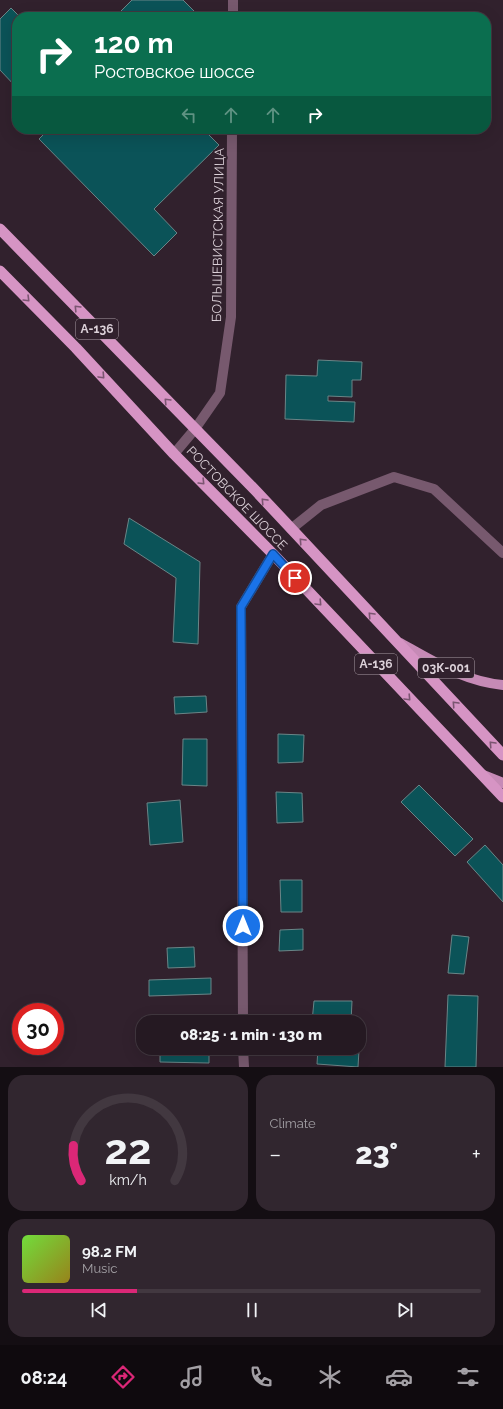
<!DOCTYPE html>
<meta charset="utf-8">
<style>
:root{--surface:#251922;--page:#31262f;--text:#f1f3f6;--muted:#a3a0a5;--line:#423840;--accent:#db2777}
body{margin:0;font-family:Raleway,sans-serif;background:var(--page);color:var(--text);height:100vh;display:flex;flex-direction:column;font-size:15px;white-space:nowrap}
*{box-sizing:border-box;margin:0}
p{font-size:13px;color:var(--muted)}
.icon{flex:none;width:22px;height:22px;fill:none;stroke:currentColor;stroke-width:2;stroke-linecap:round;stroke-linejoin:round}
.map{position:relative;height:1067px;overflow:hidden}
.sheet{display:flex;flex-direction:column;gap:8px;padding:8px;background:#140e13;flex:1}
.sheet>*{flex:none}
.hud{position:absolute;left:12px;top:12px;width:479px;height:122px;border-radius:16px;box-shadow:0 4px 16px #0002,0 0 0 1px var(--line);background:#0b6e4f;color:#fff;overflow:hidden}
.speed{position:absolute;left:12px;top:1003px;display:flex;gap:8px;font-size:20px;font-weight:700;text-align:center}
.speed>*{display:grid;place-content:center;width:52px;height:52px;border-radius:50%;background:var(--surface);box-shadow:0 4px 16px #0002,0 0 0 1px var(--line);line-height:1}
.speed .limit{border:6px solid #d22;background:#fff;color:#111}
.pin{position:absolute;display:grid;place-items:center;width:34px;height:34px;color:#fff;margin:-17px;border:2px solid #fff;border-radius:50%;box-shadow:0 1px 4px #0007}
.me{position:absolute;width:44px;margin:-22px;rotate:0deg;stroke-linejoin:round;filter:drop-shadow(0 0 3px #0008)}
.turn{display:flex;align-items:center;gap:14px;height:84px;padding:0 16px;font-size:18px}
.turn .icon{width:52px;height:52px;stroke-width:2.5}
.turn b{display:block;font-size:28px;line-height:34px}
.lanes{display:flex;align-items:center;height:38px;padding:0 16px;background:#0003;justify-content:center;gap:20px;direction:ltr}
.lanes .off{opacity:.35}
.big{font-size:30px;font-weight:800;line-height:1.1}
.sheet .widget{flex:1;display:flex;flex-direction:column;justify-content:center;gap:6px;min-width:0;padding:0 14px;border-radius:16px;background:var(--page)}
.sheet .dial{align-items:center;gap:0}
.dial svg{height:104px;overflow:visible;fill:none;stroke:var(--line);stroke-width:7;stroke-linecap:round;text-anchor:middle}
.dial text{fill:var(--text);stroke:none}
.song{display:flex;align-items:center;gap:12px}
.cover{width:48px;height:48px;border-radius:6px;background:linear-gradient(135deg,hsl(100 70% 55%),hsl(50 70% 35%))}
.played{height:4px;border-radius:2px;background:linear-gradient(90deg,var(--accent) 25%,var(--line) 25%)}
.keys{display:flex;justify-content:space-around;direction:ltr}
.heat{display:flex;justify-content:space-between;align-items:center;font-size:22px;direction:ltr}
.sheet .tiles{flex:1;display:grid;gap:8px;grid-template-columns:1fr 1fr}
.widget:last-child{grid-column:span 2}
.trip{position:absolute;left:136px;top:1015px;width:230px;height:40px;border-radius:16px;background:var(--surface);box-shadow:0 4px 16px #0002,0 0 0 1px var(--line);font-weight:800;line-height:40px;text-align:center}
.menu{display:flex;height:64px;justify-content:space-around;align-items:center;background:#0f0a0e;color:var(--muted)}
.menu .icon{width:28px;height:28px}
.menu .selected{color:var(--accent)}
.menu b{font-size:18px;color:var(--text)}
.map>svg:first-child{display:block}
.building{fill:#0b5358;stroke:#6a8587}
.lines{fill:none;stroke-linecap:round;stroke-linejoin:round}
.service{stroke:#77596e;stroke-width:10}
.minor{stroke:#77596e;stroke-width:10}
.primary{stroke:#c68ab6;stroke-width:10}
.trunk{stroke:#d694c4;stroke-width:11}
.oneway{stroke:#7b5571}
.route-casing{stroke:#114b97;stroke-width:10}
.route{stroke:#1a73e8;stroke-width:7}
.labels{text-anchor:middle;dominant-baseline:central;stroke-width:4;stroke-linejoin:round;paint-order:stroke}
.shield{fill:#31212d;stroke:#a99ca5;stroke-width:1}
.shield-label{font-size:12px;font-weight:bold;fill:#dcd1d9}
.street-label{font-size:13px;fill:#dcd1d9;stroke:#31212d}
</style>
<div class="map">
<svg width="503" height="1067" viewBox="0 0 503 1067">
<rect width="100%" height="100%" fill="#31212d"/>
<g class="building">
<path d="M132 0H183L200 17H115Z"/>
<path d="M11 8 20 17H17V88L0 70V19Z"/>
<path d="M49 129H203L219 145 154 209 177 233 154 256 39 139Z"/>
<path d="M318 360 362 362 361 380H352V397L328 396V401L355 402 354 422 285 419 286 375 317 376Z"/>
<path d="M129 518 200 562 198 644 173 642 176 578 124 544Z"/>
<path d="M206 696 207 712 175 714 174 697Z"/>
<path d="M278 734 304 735 303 762 278 763Z"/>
<path d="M183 739H207V786L182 785Z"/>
<path d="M419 785 473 839 455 856 401 802Z"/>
<path d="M276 792 302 793 303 822 277 823Z"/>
<path d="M180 800 183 842 150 845 147 803Z"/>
<path d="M485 845 503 865V902L467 862Z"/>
<path d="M280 880H302V912H281Z"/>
<path d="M303 929V950L279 951 280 930Z"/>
<path d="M452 935 469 937 464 974 448 973Z"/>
<path d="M194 947 195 967 168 968 167 948Z"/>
<path d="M211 978V994L149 996V980Z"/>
<path d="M448 995 478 996 476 1067H445Z"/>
<path d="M314 1001H352L351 1022H312Z"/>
<path d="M359 1033H360L358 1067 317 1064 318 1048H359Z"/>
<path d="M160 1048H209V1063L160 1062Z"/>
</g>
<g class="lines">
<path class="service" d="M291 529 321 505 394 477 434 489 503 553"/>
<g class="minor">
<path d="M233 17V0"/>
<path d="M174 454 195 429 220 393 231 317 232 129"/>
<path d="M243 1022 241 607 273 554"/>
<path d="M243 1048 244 1067"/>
</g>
<g class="primary">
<path d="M400 643C435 662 463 681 503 685"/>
<path d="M483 775 503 783"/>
</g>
<g class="trunk">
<path d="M0 229 256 491 503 755"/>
<path d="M0 271 76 348 174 454 273 554 503 797"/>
</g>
</g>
<defs><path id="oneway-chevron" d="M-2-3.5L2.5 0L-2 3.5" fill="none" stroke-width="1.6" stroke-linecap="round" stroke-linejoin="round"/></defs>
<g class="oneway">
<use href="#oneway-chevron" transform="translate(27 299) rotate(45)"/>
<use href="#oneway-chevron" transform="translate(77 308) rotate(-134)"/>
<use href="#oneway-chevron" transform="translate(102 376) rotate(47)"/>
<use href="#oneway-chevron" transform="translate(167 401) rotate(-134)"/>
<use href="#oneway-chevron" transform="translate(202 482) rotate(46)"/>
<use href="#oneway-chevron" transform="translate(264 501) rotate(-133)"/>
<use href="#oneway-chevron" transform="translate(302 541) rotate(-133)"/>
<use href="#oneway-chevron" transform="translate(319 603) rotate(47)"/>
<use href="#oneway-chevron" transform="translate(371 615) rotate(-133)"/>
<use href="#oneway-chevron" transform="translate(408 698) rotate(47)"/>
<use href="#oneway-chevron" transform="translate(455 704) rotate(-133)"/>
<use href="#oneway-chevron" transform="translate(492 744) rotate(-133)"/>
</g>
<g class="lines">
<g class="route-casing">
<path id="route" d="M243 926 241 607 273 554 295 578"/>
</g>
<use href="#route" class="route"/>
</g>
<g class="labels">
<g class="shield">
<rect x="76" y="319" width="42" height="20" rx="3"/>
<rect x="355" y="654" width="42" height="20" rx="3"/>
<rect x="418" y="658" width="56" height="20" rx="3"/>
</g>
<g class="shield-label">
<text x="97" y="329">А-136</text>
<text x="376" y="664">А-136</text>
<text x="446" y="668">03К-001</text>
</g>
<g class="street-label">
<text transform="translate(218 235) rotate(-89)">БОЛЬШЕВИСТСКАЯ УЛИЦА</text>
<text transform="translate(237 498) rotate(46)">РОСТОВСКОЕ ШОССЕ</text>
</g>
</g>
</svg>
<div class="speed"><div class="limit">30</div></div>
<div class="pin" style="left:295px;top:578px;background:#d93025"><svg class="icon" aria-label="arrive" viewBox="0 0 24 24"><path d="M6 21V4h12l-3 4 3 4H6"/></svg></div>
<svg class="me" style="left:243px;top:926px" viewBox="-20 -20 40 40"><circle r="17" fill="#1a73e8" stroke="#fff" stroke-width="3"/><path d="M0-11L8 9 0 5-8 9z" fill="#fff"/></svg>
<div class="trip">08:25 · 1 min · 130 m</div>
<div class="hud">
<div class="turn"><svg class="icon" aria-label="right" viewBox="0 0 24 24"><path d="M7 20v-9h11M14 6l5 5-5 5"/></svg><div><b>120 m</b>Ростовское шоссе</div></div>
<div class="lanes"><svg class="icon off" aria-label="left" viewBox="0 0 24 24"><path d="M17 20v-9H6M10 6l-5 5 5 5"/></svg><svg class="icon off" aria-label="ahead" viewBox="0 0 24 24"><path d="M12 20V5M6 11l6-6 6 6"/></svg><svg class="icon off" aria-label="ahead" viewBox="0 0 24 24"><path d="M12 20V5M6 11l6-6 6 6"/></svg><svg class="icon" aria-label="right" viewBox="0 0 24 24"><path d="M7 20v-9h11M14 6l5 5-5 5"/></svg></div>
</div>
</div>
<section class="sheet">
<div class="tiles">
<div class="widget dial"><svg viewBox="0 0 100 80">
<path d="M14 69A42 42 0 1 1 86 69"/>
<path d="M14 69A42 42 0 0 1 8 42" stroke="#db2777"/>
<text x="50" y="56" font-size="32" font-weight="700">22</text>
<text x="50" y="72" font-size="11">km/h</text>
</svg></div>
<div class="widget"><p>Climate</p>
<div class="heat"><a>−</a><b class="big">23°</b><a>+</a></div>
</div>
<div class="widget">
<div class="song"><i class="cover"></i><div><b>98.2 FM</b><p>Music</p></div></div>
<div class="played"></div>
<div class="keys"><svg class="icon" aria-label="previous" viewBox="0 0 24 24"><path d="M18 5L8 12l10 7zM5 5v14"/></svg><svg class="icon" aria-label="pause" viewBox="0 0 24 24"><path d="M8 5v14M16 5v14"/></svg><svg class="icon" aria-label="next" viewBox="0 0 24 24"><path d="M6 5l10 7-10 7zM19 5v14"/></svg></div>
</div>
</div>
</section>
<nav class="menu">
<b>08:24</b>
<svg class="icon selected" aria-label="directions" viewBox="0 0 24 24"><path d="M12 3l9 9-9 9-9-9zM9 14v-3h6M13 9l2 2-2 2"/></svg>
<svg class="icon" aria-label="music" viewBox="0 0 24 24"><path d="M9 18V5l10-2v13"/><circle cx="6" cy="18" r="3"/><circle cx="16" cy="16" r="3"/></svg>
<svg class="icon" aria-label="phone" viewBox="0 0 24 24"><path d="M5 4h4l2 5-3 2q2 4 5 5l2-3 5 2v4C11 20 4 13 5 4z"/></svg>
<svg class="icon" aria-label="climate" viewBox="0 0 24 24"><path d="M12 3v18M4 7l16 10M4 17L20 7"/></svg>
<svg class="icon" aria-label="car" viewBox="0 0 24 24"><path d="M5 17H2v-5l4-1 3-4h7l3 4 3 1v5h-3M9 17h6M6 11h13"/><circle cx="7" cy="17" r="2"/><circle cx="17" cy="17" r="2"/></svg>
<svg class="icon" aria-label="filters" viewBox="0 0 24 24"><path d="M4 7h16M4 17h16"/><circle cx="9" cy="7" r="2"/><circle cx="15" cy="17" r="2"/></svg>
</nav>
